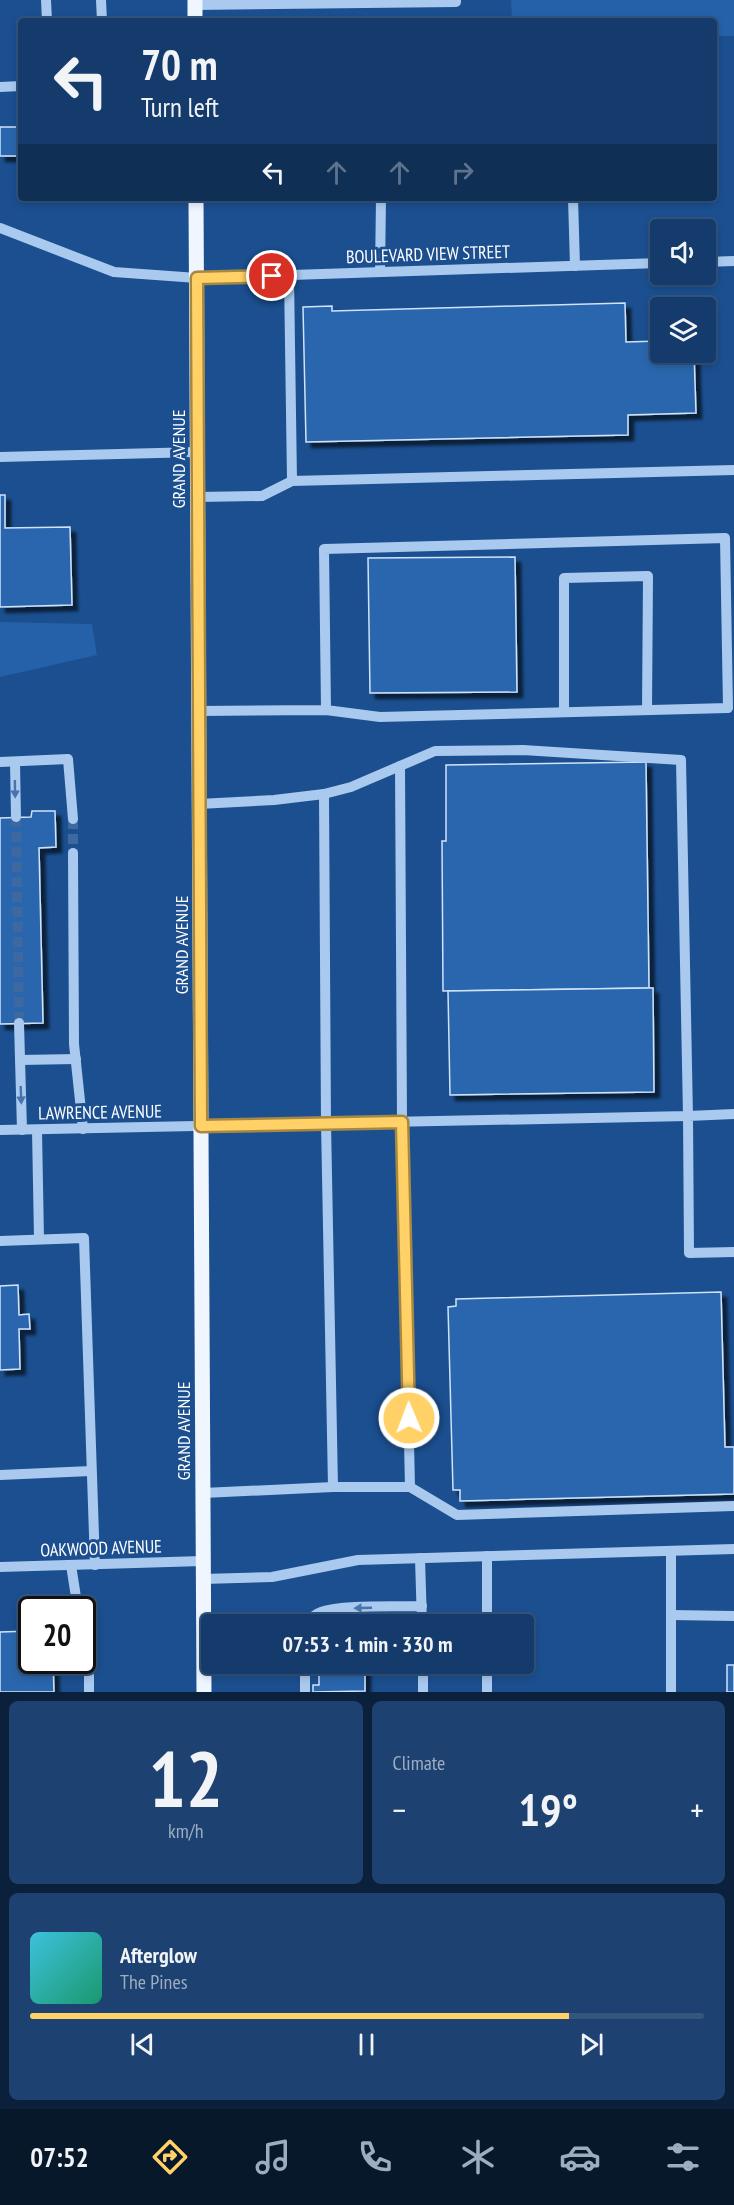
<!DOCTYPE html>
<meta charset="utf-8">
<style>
:root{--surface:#143b6b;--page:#1d4271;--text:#f1f3f6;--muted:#9dadc1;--line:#33557e;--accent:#ffd166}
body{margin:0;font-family:"PT Sans Narrow",sans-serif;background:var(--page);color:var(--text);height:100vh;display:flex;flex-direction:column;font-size:22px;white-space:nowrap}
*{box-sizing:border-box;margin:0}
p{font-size:20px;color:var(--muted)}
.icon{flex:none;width:33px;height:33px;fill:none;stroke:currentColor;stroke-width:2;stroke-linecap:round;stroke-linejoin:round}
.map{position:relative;height:1692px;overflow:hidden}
.details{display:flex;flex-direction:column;gap:9px;padding:9px;background:#0b203b;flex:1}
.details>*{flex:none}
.hud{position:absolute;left:18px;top:18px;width:699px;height:183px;border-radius:6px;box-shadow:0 3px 9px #0003,0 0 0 2px var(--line);background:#143b6b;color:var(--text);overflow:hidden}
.fabs{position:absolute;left:650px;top:219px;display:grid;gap:12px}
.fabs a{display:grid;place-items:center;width:66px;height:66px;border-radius:6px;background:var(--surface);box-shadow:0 3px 9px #0003,0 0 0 2px var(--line);font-size:30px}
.speed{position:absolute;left:18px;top:1596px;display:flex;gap:12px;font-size:30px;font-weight:700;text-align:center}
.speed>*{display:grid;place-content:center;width:78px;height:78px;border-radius:50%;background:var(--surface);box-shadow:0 3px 9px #0003,0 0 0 2px var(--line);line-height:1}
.speed .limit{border:3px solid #111;border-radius:9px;background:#fff;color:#111}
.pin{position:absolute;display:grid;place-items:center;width:51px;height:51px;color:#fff;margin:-26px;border:3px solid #fff;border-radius:50%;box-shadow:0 2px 6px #0007}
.me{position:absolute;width:66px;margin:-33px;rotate:359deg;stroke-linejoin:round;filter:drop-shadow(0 0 4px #0008)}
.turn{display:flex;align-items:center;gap:21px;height:126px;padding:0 24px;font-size:27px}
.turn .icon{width:78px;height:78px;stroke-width:2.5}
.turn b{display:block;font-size:42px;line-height:51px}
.lanes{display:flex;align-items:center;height:57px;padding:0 24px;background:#0003;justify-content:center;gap:30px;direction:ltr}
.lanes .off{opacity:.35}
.big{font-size:45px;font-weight:600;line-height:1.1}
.details .widget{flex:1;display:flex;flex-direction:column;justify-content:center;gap:9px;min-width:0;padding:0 21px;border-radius:9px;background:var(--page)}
.details .dial{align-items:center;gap:0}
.dial b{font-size:78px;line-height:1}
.song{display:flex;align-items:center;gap:18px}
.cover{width:72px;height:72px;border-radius:9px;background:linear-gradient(135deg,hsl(190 70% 55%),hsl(160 70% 35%))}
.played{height:6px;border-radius:3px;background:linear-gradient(90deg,var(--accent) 80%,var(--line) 80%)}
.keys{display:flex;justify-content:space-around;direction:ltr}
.heat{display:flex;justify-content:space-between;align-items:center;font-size:33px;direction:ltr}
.details .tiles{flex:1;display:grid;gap:9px;grid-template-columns:1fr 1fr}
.widget:last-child{grid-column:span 2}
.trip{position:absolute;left:201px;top:1614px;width:333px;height:60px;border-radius:6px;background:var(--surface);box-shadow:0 3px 9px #0003,0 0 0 2px var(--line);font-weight:600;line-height:60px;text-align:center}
.tab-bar{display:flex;height:96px;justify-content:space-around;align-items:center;background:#08182b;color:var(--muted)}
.tab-bar .icon{width:42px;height:42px}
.tab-bar .current{color:var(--accent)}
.tab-bar b{font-size:27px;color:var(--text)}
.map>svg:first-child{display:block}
.green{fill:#2461a8}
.building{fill:#2a66ad;stroke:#cfe3fa;stroke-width:1.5;filter:url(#shadow)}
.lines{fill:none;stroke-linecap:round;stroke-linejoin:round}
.minor-tunnel{stroke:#3d69a0;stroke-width:10;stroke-dasharray:10 5;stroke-linecap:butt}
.minor{stroke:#a9c9ee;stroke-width:10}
.major{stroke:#f0f6ff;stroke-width:15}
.oneway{fill:#4674ac}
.route-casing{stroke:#a68842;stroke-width:15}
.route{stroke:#ffd166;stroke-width:10}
.labels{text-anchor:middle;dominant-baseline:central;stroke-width:6;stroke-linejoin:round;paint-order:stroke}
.street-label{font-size:18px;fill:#fff;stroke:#1b4f8f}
</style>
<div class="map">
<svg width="734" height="1692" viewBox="0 0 734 1692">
<defs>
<filter id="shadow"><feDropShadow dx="5.5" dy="5.5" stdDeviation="1.5" flood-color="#0009"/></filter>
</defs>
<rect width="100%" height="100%" fill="#1b4f8f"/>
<g class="green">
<path d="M511 0H734V36H714V21H512Z"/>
<path d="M0 622 92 624 97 655 0 677Z"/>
</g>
<g class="building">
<rect x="0" y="127" width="21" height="29"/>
<path d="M625 303 626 342 660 341V352H694L696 413 628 415V435L306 442 303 307 332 306V311Z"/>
<path d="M0 495H5V528L70 527 72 605 0 607Z"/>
<path d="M515 557 517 692 370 693 368 558Z"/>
<path d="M646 762 649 988 443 991 442 841H446V765Z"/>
<path d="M32 811H55L56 847 39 848 43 1023 0 1024V818L31 817Z"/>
<path d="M649 988H653L654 1092 450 1095 448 991Z"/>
<path d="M18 1285 19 1315 29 1314 30 1329H19L20 1369 0 1370V1286Z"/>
<path d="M721 1292 725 1447H734V1494L460 1501V1490H453L448 1307 456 1306V1299Z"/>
<path d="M32 1631V1660H53L54 1692H0V1632Z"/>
<path d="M319 1664H365V1691L313 1692V1685H319Z"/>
<rect x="727" y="1665" width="7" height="27"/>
</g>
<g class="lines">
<g class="minor-tunnel">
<path d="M16 817 19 1023"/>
<path d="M73 819V853"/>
</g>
<g class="minor">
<path d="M46 0 47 21"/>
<path d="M101 0 102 21"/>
<path d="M195 5 456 2V0"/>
<path d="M0 87 21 86"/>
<path d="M573 198 575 266"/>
<path d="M0 228 114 272 197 278 660 263"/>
<path d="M705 262 734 261"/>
<path d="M380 272 381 198"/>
<path d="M289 276 292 481 734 470"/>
<path d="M0 457 198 452"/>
<path d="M198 497 262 496 292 481"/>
<path d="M199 711 326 710 324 549 725 538 728 708 380 717 326 710"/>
<path d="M564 712V578L648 576 647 710"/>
<path d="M0 762 68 759 73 819"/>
<path d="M15 762 16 817"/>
<path d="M73 853 74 1044 83 1129"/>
<path d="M19 1023 22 1130"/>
<path d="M20 1060 76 1059"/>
<path d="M734 1114 688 1116 689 1253 734 1252"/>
<path d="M0 1130 688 1116 681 760 523 750 435 751 351 787 324 794 274 800 199 804"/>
<path d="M37 1130 39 1239"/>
<path d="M0 1241 84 1238 95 1565"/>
<path d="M0 1475 91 1471"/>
<path d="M333 1487H410L402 1122 400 766"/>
<path d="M410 1487 457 1515 734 1506"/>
<path d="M203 1493 333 1487 326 1123 324 794"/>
<path d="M420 1558 422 1624"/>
<path d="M71 1565 78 1610"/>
<path d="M0 1567 203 1561"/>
<path d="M203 1579 272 1577 358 1560 734 1549"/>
<path d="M671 1615 734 1616"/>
<path d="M307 1624C311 1619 314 1614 321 1612 342 1604 397 1607 422 1606"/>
<path d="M487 1624V1556"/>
<path d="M82 1637 89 1676V1692"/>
<path d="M305 1664V1692"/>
<path d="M423 1664V1692"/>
<path d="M487 1664V1692"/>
<path d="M671 1692V1551"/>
</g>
<g class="major">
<path d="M195 0V21"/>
<path d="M196 198 204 1692"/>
</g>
</g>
<defs><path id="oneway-solid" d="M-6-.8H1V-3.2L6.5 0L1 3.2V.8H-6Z" transform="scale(1.5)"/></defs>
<g class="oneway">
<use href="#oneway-solid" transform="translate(15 789) rotate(89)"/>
<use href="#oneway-solid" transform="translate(21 1095) rotate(88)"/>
<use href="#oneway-solid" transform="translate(363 1608) rotate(178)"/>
</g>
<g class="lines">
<g class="route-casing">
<path id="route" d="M272 276 197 278 201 1126 402 1122 409 1418"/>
</g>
<use href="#route" class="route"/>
</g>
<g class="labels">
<g class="street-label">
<text transform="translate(428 254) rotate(-2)">BOULEVARD VIEW STREET</text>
<text transform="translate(178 459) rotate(-90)">GRAND AVENUE</text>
<text transform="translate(181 945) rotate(-90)">GRAND AVENUE</text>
<text transform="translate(100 1112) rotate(-1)">LAWRENCE AVENUE</text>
<text transform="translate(183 1431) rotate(-90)">GRAND AVENUE</text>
<text transform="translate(101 1548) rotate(-2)">OAKWOOD AVENUE</text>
</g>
</g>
</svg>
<div class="fabs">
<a><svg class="icon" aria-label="sound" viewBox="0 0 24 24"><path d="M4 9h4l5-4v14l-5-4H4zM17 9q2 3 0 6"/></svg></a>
<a><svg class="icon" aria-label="layers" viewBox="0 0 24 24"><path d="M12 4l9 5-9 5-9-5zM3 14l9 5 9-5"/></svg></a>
</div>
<div class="speed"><div class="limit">20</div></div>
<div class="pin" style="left:272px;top:276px;background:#d93025"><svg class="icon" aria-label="arrive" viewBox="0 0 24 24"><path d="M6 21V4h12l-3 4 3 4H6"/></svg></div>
<svg class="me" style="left:409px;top:1418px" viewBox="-20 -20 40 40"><circle r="17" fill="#ffd166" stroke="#fff" stroke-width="3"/><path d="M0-11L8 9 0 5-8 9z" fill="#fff"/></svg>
<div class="trip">07:53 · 1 min · 330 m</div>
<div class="hud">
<div class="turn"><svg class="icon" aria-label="left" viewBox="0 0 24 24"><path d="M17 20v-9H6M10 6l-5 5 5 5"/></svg><div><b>70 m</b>Turn left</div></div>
<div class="lanes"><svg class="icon" aria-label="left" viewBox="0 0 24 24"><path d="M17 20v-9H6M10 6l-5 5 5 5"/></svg><svg class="icon off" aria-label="ahead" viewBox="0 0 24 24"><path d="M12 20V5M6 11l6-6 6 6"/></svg><svg class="icon off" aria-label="ahead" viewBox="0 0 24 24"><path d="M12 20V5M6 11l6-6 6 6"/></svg><svg class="icon off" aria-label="right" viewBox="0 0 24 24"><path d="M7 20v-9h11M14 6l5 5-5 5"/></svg></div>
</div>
</div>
<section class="details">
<div class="tiles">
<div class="widget dial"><b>12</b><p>km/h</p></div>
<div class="widget"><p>Climate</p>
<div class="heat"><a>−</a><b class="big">19°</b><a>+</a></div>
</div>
<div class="widget">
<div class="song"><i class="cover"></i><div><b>Afterglow</b><p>The Pines</p></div></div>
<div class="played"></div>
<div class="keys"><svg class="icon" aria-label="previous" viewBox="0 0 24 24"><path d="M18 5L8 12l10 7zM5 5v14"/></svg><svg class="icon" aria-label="pause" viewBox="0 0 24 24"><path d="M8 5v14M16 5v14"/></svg><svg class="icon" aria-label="next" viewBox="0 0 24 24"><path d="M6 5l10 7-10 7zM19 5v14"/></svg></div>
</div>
</div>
</section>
<nav class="tab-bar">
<b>07:52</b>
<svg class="icon current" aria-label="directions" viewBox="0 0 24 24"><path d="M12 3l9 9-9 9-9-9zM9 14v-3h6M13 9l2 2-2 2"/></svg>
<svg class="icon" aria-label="music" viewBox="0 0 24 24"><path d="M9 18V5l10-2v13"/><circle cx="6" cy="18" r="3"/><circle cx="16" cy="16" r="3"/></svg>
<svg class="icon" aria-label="phone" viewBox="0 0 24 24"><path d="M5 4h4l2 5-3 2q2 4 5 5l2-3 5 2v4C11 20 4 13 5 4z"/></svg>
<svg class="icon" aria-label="climate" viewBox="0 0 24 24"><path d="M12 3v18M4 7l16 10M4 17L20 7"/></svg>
<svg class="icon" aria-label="car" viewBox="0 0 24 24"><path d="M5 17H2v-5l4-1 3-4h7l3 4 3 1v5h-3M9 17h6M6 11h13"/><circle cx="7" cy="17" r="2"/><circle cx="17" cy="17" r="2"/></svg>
<svg class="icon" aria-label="filters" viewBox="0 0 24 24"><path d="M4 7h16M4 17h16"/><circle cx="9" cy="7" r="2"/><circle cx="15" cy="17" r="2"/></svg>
</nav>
